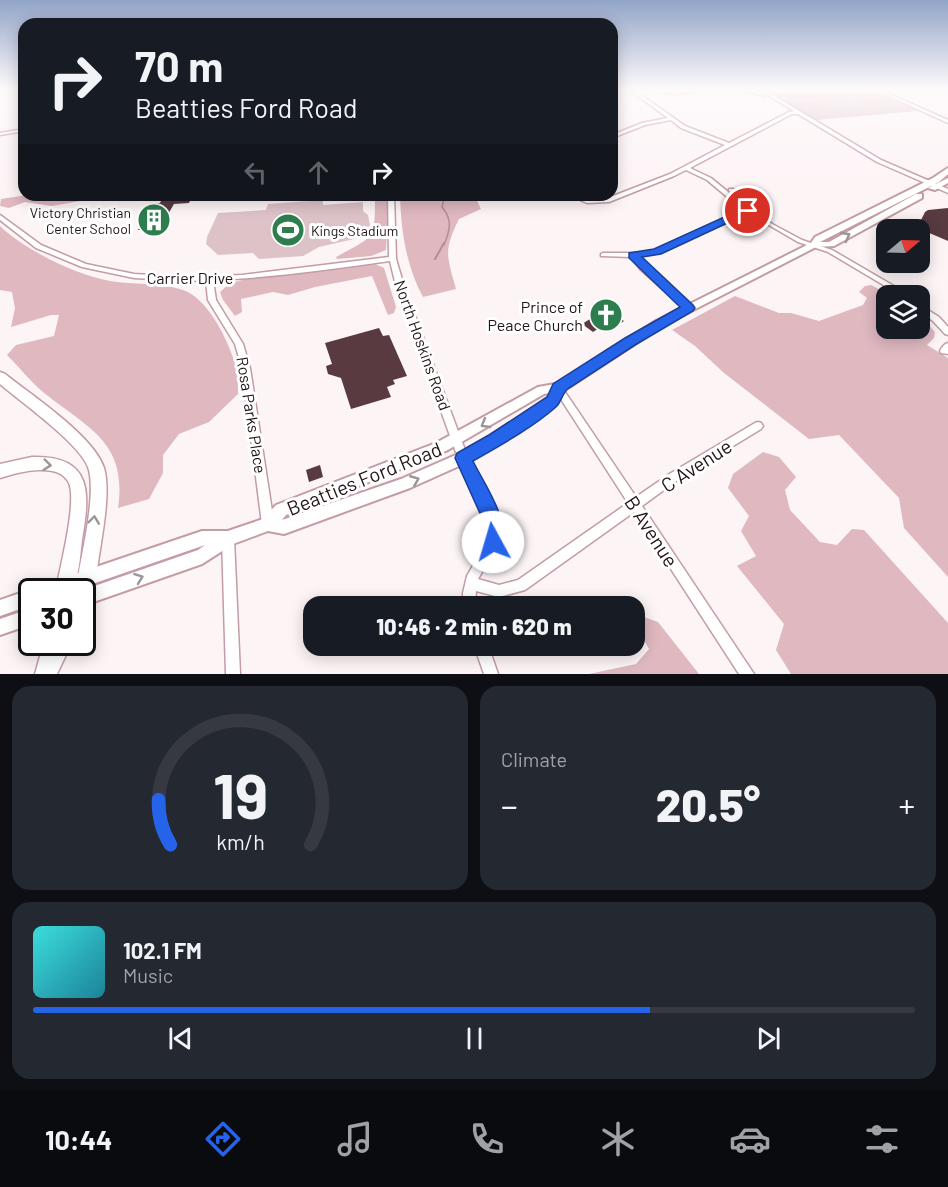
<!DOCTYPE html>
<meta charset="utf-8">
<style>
:root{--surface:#171b24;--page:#242831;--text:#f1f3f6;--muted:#9ea1a6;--line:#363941;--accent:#2563eb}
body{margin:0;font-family:Barlow,sans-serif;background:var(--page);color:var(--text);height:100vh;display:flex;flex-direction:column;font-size:22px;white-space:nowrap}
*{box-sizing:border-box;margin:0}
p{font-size:20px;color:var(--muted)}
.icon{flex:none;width:33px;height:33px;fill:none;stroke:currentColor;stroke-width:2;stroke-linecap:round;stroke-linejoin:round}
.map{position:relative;height:674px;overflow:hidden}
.side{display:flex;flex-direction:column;gap:12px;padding:12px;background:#0d0f14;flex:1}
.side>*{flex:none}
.guide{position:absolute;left:18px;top:18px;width:600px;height:183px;border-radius:18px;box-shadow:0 3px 15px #0003;background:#171b24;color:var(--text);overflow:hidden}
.needle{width:39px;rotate:71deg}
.buttons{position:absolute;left:876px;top:219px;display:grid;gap:12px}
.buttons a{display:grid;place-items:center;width:54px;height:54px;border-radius:12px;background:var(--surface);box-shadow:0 3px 15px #0003;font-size:30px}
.speed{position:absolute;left:18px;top:578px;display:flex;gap:12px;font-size:30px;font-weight:700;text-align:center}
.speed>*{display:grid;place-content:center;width:78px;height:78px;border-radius:50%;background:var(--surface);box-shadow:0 3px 15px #0003;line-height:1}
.speed .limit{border:3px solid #111;border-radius:9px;background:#fff;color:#111}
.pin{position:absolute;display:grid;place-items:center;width:51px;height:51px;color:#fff;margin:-26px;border:3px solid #fff;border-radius:50%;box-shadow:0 2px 6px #0007}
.me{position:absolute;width:66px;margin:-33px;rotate:354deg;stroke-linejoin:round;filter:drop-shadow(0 0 4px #0008)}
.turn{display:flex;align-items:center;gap:21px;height:126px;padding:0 18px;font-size:27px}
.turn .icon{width:78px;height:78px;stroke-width:2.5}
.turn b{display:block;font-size:42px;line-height:51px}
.lanes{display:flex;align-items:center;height:57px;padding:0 18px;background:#0003;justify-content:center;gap:30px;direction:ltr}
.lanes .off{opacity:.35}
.big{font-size:45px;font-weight:800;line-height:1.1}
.side .tile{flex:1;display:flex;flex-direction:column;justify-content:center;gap:9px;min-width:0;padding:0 21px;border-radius:18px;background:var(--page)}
.side .dial{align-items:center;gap:0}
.dial svg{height:156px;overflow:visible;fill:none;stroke:var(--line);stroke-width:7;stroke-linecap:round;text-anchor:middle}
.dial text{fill:var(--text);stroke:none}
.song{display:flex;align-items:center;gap:18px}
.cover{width:72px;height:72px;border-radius:9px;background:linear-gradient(135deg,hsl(180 70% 55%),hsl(190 70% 35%))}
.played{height:6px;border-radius:3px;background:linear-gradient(90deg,var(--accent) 70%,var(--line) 70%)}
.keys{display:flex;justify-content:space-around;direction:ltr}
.heat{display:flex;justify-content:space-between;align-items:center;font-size:33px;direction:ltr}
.side .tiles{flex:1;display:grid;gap:12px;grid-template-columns:1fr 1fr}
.tile:last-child{grid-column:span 2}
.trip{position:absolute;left:303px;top:596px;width:342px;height:60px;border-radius:18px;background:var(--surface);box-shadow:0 3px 15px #0003;font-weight:800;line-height:60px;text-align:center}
.tab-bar{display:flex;height:96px;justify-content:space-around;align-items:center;background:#090b0e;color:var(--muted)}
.tab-bar .icon{width:42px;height:42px}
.tab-bar .current{color:var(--accent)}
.tab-bar b{font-size:27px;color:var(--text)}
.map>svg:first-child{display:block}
.green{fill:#ddc2c8}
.forest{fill:#dfb8c0}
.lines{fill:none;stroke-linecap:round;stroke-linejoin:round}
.stream-far1{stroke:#b28d95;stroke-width:1.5}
.stream{stroke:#b28d95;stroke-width:2}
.building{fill:#593a41}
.minor-casing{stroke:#c49ca4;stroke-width:3}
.major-casing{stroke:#c49ca4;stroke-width:4}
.highway-casing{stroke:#c49ca4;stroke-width:3}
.minor{fill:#fff;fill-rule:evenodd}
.major{fill:#fff;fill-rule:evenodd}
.highway{fill:#fff;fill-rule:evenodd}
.oneway{stroke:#9c9597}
.route{fill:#2563eb;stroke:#184099;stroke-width:1.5}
.labels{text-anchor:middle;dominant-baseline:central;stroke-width:6;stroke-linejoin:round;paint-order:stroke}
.far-poi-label{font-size:14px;fill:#231417;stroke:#fff;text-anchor:end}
.street-label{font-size:16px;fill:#231417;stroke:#fff}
.poi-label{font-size:16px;fill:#231417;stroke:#fff;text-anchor:end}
.near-street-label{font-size:20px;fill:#231417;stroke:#fff}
</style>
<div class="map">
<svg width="948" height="674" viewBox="0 0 948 674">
<rect width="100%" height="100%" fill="#fdf4f6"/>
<g class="green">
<path d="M834 89H871L918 111 816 120 768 93 795 90 825 93Z"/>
<path d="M323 200V205L363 202V211L368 215 370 225 362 235 354 239 319 247 303 256 259 259 253 253 218 255 206 244 207 237 218 213 266 210 268 204Z"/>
</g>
<g class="forest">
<path d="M834 89H869L898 103H878L880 106H866L853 99 820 108 792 106 768 93 795 90 825 93Z"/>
<path d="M27 195H100L97 198 52 206 25 202 9 208 0 206 1 199Z"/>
<path d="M375 195H389L386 250 371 256 337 259 336 257C375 236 375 240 375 195Z"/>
<path d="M400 195H474L481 209 459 219C443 251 447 256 456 289L423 297C406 266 401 230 400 195Z"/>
<path d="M0 226C25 250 76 275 110 281 134 285 159 282 183 290 209 299 229 342 236 367 238 375 238 386 238 394L209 422 179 434 163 455V473L149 499 118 508C128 441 87 428 43 392 30 381 19 367 7 355L16 345 54 336 59 315H51L11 327 15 308 12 292 0 290Z"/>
<path d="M375 264 384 268 396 307 394 313 388 315 372 276 315 287 288 295 273 292 241 299 242 312 235 316 223 300 220 292 229 284 245 279Z"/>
<path d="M871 285 890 295 886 296V328H920V316L935 332 934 338 927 345 948 358V577L904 528 899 498 839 435 809 439 724 373 695 346 672 330 735 296 779 313H791L819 321 863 305 867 298 859 292 865 286Z"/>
<path d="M763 452 779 457 796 477 785 490 790 510 820 542 837 545 852 529 864 530 948 623V674H791L776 650 784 624 737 566 756 556 741 531 749 516 728 488 733 474Z"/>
<path d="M644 617 658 622 699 674H589L636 664 649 649 636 626Z"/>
</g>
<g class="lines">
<g class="stream-far1">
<path d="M732 89 765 97"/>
<path d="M661 93 678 95 715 89"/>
<path d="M778 96 880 95"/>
<path d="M444 245C450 230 453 220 442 207L445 195"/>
</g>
<path class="stream" d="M435 259 444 243"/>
</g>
<g class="building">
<path d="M164 195 192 196 189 203 174 204 157 233 144 234 147 230H138L150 210 156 203H160Z"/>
<path d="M948 208V241L913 226 920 222 925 212 928 210Z"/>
<path d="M606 309 624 321 615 327 608 322 593 332 582 324Z"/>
<path d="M379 328 383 336 389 335 407 376 393 380 395 384 387 387 391 397 351 409 341 378 328 374 326 366 332 364 325 343Z"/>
<path d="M320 465 323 477 309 482 306 470Z"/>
</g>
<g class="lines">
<g class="minor-casing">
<g id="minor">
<path d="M628 89H633L685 126 729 143 789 112 794 111 758 89H763L881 160 948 189V193L877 162 798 114H792L690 168 711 178 750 210 774 225 802 240 832 250 911 296H902L828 252 798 242 748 213 659 253 638 257 647 266 692 306 693 308 692 310H686L641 270 631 257 601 256V254L603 253H640L655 250 744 211 707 180 686 170 674 176 609 202 587 203 571 196 570 195H578L588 199 608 198 670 174 725 145 681 128 671 120 645 125 612 138V135L642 123 668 118Z"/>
<path d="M873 89H878L948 120V123Z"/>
<path d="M24 129V131L0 135V133Z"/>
<path d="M729 189H733L764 212V214H760L729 191Z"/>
<path d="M388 195H394L396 259 404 286 468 458 499 520V542L478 579 499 585 518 580 628 503 555 390 553 388 555 386H561L636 497 671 473 755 423 758 422 761 423 763 426 761 429 679 479 642 506 754 674H739L634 512 525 590 499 597 476 591 475 606H463V593L467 576 487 541V520L458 458 396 286 390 261C331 269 272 278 213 280L216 300 243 344 250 368 274 524 272 528 268 529 264 528 262 524 242 368 235 344 208 300 206 280 188 281 134 278 82 267 36 248 0 220V215L41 245 86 264 134 274 188 277 242 275 389 257Z"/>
<path d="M920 305 939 317 948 327V335L945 334 933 321 920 311Z"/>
<path d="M948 343V354L941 353 940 351C942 347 944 344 948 343Z"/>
<path d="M228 532 232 534 234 538 240 674H226L222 538 224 534Z"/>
<path d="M44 642H58L57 644 58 642H72L57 674H35Z"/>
<path d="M474 645H488L498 674H484Z"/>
</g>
</g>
<g class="major-casing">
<g id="major">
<path d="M948 168V174L939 182 820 242H829L916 194H922V198L834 246 816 247 664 325 563 391 557 404 498 444 468 462 410 488 284 534 268 531 233 544 202 564 82 606V591H80L198 550 205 545 72 591H41L43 585 49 583 202 531H228L263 519 276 505 436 443 538 387 555 384 656 321 811 243 815 237 933 178ZM550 393 548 398 490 436 458 454 401 479 282 520 286 515 446 451 544 394Z"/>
<path d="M948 178V183L935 190 928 188Z"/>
<path d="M32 589 37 591H32V605L0 616V600Z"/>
<path d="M32 608V624L0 635V619Z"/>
</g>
</g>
<g class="highway-casing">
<g id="highway">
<path d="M0 372 5 374C31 395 94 436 104 468 112 496 99 548 96 578L93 584 87 587 81 584 78 578C82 551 97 492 88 467 79 443 21 402 0 384Z"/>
<path d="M32 457C93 455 90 493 82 540 80 557 79 576 72 591H60L57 585C61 563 77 502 69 483 59 461 18 472 0 478V464Z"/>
</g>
</g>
<use href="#minor" class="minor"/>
<use href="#major" class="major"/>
<use href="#highway" class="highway"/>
</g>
<defs><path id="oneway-chevron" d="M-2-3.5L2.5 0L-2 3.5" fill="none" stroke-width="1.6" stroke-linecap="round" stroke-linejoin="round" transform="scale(1.5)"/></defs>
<g class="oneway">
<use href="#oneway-chevron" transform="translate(846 236) rotate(-28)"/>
<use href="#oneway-chevron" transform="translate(485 424) rotate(150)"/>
<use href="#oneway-chevron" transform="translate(47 465) rotate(6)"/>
<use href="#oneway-chevron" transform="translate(415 480) rotate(-22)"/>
<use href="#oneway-chevron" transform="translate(94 520) rotate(-83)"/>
<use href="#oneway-chevron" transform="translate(139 578) rotate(-20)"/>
</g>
<linearGradient id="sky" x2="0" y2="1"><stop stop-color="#92a4c7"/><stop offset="0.49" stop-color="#fefafb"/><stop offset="1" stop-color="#fefafb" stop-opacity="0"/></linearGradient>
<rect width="948" height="183" fill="url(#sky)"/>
<path class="route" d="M744 208 753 211 661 254 642 257 693 305 695 308 693 311 635 345 569 388C562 393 562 401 556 407 532 428 501 445 473 461 485 486 512 521 500 549L493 552 486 549 484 542 483 520 455 458 457 453 489 435 547 397 553 384 559 380 625 338 680 307 629 258V253L654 249Z"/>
<defs>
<g id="building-disc" transform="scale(1.725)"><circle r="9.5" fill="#2d7d4e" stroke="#fff"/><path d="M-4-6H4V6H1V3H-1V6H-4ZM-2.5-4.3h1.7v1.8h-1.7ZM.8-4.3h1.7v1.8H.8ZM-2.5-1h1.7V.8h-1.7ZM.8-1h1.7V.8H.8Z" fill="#fff"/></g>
<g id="stadium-disc" transform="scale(1.725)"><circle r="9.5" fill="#2d7d4e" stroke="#fff"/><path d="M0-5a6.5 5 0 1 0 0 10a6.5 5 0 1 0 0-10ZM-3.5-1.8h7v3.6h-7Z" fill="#fff"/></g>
<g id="church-disc" transform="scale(1.725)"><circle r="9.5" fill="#2d7d4e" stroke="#fff"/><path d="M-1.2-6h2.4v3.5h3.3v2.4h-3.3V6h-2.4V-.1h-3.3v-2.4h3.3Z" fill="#fff"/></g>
</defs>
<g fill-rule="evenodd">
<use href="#building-disc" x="154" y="220"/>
<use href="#stadium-disc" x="288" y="230"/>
<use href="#church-disc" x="606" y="315"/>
</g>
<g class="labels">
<g class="far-poi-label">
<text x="131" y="212">Victory Christian<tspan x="131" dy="16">Center School</tspan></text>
<text x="311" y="230" text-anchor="start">Kings Stadium</text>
</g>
<g class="street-label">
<text x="190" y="277">Carrier Drive</text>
<text transform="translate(423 345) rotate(70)">North Hoskins Road</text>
<text transform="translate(252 415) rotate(81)">Rosa Parks Place</text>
</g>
<g class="poi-label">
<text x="583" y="306">Prince of<tspan x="583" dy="18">Peace Church</tspan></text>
</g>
<g class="near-street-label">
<text transform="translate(696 465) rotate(-33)">C Avenue</text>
<text transform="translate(364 478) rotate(-22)">Beatties Ford Road</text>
<text transform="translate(652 531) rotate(57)">B Avenue</text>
</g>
</g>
</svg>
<div class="buttons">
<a><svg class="needle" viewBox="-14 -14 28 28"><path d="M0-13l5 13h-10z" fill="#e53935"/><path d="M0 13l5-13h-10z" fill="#9ea1a6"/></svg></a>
<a><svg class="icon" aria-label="layers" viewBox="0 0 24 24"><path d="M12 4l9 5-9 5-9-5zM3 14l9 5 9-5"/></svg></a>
</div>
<div class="speed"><div class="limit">30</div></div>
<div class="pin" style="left:748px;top:211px;background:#d93025"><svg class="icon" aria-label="arrive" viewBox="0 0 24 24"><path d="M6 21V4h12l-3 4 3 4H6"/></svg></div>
<svg class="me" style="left:493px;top:542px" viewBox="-20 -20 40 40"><circle r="19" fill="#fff"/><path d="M0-13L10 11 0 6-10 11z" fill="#2563eb"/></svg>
<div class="trip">10:46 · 2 min · 620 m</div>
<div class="guide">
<div class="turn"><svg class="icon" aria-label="right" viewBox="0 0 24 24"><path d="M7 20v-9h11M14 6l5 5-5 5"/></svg><div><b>70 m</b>Beatties Ford Road</div></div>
<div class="lanes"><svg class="icon off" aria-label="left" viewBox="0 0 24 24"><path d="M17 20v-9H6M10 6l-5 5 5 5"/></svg><svg class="icon off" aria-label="ahead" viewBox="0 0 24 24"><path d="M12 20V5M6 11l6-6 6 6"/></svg><svg class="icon" aria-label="right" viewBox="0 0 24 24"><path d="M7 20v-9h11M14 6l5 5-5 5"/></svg></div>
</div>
</div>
<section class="side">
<div class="tiles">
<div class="tile dial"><svg viewBox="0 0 100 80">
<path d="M14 69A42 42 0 1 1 86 69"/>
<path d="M14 69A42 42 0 0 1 8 46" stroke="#2563eb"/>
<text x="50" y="56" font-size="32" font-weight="700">19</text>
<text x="50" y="72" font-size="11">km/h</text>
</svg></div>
<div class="tile"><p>Climate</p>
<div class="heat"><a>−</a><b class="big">20.5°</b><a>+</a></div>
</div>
<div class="tile">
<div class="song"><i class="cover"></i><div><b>102.1 FM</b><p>Music</p></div></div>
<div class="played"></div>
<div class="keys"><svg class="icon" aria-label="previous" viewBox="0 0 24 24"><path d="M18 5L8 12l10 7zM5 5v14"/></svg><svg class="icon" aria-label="pause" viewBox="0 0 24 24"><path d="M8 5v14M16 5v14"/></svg><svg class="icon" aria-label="next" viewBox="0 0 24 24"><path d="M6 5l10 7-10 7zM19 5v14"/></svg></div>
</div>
</div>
</section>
<nav class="tab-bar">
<b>10:44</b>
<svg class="icon current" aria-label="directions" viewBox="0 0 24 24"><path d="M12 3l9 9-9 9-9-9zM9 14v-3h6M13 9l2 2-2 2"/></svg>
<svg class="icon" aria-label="music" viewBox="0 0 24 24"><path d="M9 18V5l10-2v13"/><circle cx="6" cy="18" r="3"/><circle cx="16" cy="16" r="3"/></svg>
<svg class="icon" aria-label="phone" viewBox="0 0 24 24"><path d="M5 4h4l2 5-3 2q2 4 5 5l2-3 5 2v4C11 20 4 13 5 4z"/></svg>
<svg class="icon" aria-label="climate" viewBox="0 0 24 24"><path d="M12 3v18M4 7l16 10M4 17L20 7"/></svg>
<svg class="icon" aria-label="car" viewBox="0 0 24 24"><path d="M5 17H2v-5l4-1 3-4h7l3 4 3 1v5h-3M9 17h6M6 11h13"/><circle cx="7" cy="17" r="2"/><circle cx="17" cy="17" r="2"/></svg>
<svg class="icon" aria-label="filters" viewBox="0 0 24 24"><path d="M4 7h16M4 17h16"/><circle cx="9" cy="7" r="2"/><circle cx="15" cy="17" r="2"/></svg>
</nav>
